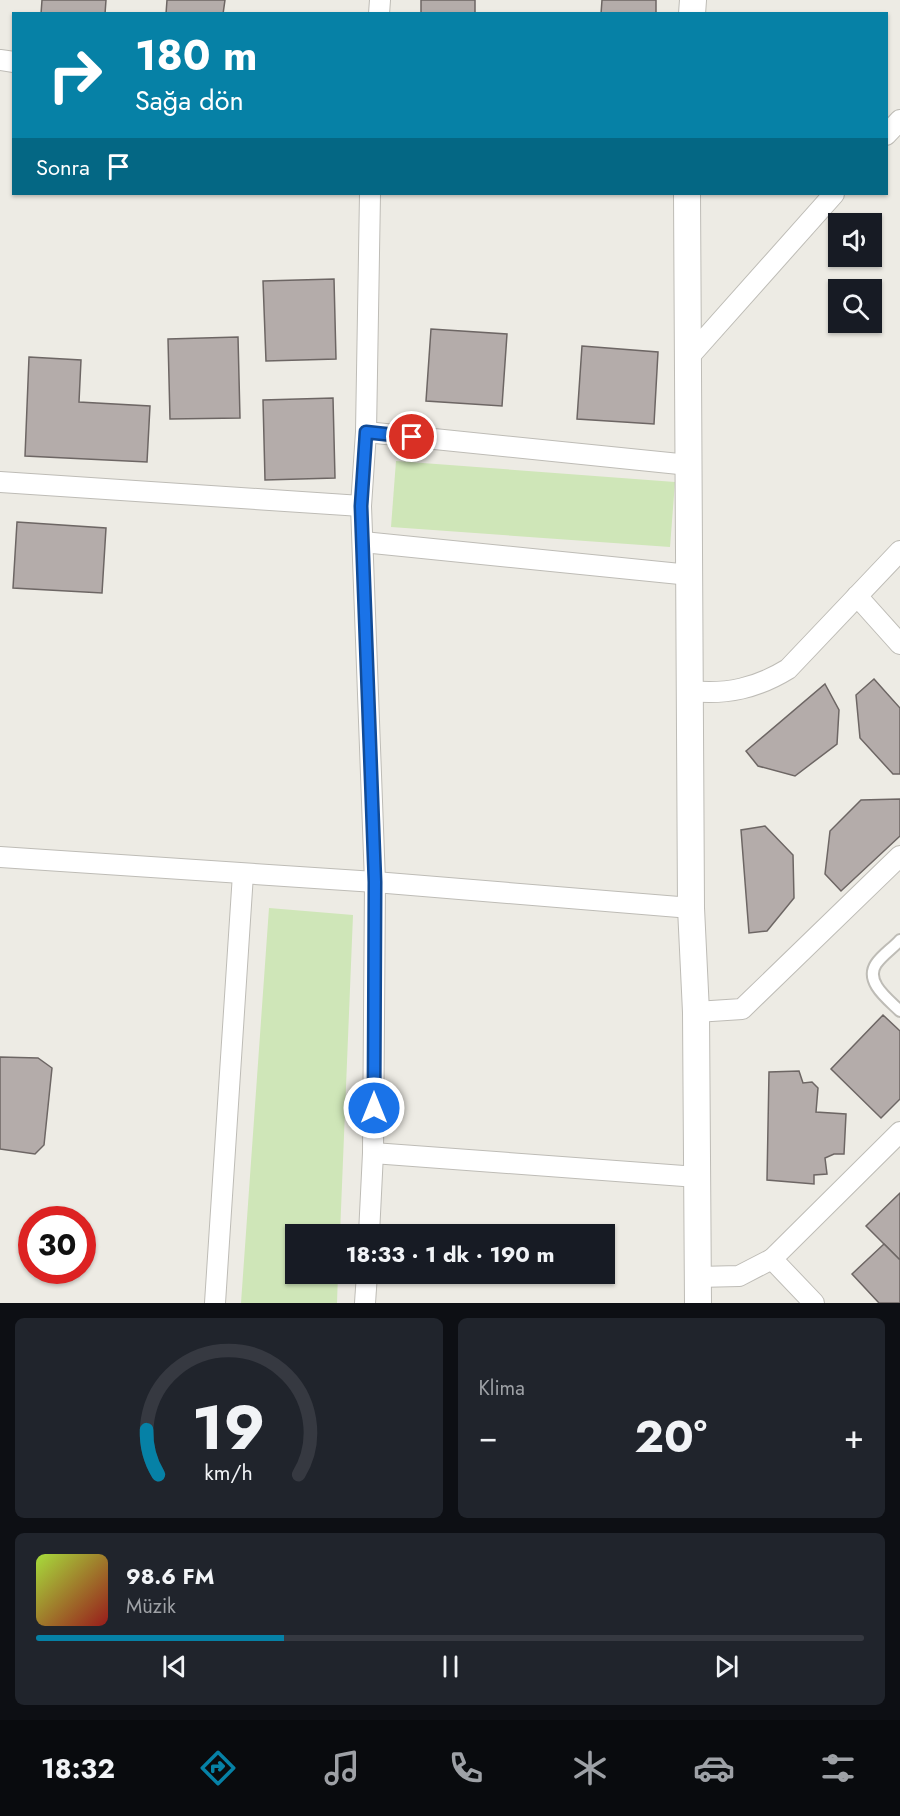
<!DOCTYPE html>
<html lang="tr">
<meta charset="utf-8">
<style>
:root{--surface:#171b24;--page:#20242c;--text:#f1f3f6;--muted:#9ea1a6;--line:#363941;--accent:#0681a6}
body{margin:0;font-family:Jost,sans-serif;background:var(--page);color:var(--text);height:100vh;display:flex;flex-direction:column;font-size:22px;white-space:nowrap}
*{box-sizing:border-box;margin:0}
p{font-size:20px;color:var(--muted)}
.icon{flex:none;width:33px;height:33px;fill:none;stroke:currentColor;stroke-width:2;stroke-linecap:round;stroke-linejoin:round}
.map{position:relative;height:1303px;overflow:hidden}
.side{display:flex;flex-direction:column;gap:15px;padding:15px;background:#0d0f14;flex:1}
.side>*{flex:none}
.banner{position:absolute;left:12px;top:12px;width:876px;height:183px;border-radius:0px;box-shadow:0 2px 4px #0004;background:#0681a6;color:#fff;overflow:hidden}
.fabs{position:absolute;left:828px;top:213px;display:grid;gap:12px}
.fabs a{display:grid;place-items:center;width:54px;height:54px;border-radius:0px;background:var(--surface);box-shadow:0 2px 4px #0004;font-size:30px}
.speed{position:absolute;left:18px;top:1206px;display:flex;gap:12px;font-size:30px;font-weight:700;text-align:center}
.speed>*{display:grid;place-content:center;width:78px;height:78px;border-radius:50%;background:var(--surface);box-shadow:0 2px 4px #0004;line-height:1}
.speed .limit{border:9px solid #d22;background:#fff;color:#111}
.pin{position:absolute;display:grid;place-items:center;width:51px;height:51px;color:#fff;margin:-26px;border:3px solid #fff;border-radius:50%;box-shadow:0 2px 6px #0007}
.me{position:absolute;width:66px;margin:-33px;rotate:0deg;stroke-linejoin:round;filter:drop-shadow(0 0 4px #0008)}
.turn{display:flex;align-items:center;gap:21px;height:126px;padding:0 24px;font-size:27px}
.turn .icon{width:78px;height:78px;stroke-width:2.5}
.turn b{display:block;font-size:42px;line-height:51px}
.then{display:flex;align-items:center;height:57px;padding:0 24px;background:#0003;gap:12px;font-size:22px}
.big{font-size:45px;font-weight:700;line-height:1.1}
.side .tile{flex:1;display:flex;flex-direction:column;justify-content:center;gap:9px;min-width:0;padding:0 21px;border-radius:9px;background:var(--page)}
.side .dial{align-items:center;gap:0}
.dial svg{height:156px;overflow:visible;fill:none;stroke:var(--line);stroke-width:7;stroke-linecap:round;text-anchor:middle}
.dial text{fill:var(--text);stroke:none}
.song{display:flex;align-items:center;gap:18px}
.cover{width:72px;height:72px;border-radius:9px;background:linear-gradient(135deg,hsl(80 70% 55%),hsl(0 70% 35%))}
.played{height:6px;border-radius:3px;background:linear-gradient(90deg,var(--accent) 30%,var(--line) 30%)}
.keys{display:flex;justify-content:space-around;direction:ltr}
.heat{display:flex;justify-content:space-between;align-items:center;font-size:33px;direction:ltr}
.side .tiles{flex:1;display:grid;gap:15px;grid-template-columns:1fr 1fr}
.tile:last-child{grid-column:span 2}
.trip{position:absolute;left:285px;top:1224px;width:330px;height:60px;border-radius:0px;background:var(--surface);box-shadow:0 2px 4px #0004;font-weight:700;line-height:60px;text-align:center}
.tab-bar{display:flex;height:96px;justify-content:space-around;align-items:center;background:#090b0e;color:var(--muted)}
.tab-bar .icon{width:42px;height:42px}
.tab-bar .on{color:var(--accent)}
.tab-bar b{font-size:27px;color:var(--text)}
.map>svg:first-child{display:block}
.green{fill:#cfe6b8}
.building{fill:#b4acaa;stroke:#6d6664;stroke-width:1.5}
.lines{fill:none;stroke-linecap:round;stroke-linejoin:round}
.service-casing{stroke:#bebcb6;stroke-width:14}
.minor-casing{stroke:#bebcb6;stroke-width:22}
.tertiary-casing{stroke:#bebcb6;stroke-width:28}
.service{stroke:#fff;stroke-width:10}
.minor{stroke:#fff;stroke-width:20}
.tertiary{stroke:#fff;stroke-width:26}
.route-casing{stroke:#114b97;stroke-width:15}
.route{stroke:#1a73e8;stroke-width:10}
</style>
<div class="map">
<svg width="900" height="1303" viewBox="0 0 900 1303">
<rect width="100%" height="100%" fill="#edebe4"/>
<g class="green">
<path d="M396 461 675 482 670 547 391 527Z"/>
<path d="M269 908 353 915 340 1234H296V1274H338L337 1303H241Z"/>
</g>
<g class="building">
<path d="M42 0H106L105 14H41Z"/>
<path d="M167 0H225L223 14H166Z"/>
<rect x="421" y="0" width="54" height="14"/>
<path d="M602 0H656V14H601Z"/>
<path d="M334 279 336 359 266 361 263 281Z"/>
<path d="M431 329 507 334 502 406 426 401Z"/>
<path d="M238 337 240 418 170 419 168 339Z"/>
<path d="M582 346 658 352 654 424 577 419Z"/>
<path d="M29 357 81 360 79 402 150 406 147 462 25 456Z"/>
<path d="M333 398 335 478 265 480 263 400Z"/>
<path d="M17 522 106 528 102 593 13 588Z"/>
<path d="M874 679 900 708V774H893L860 738 856 695Z"/>
<path d="M825 684 839 710 837 744 795 776 758 766 746 751Z"/>
<path d="M900 799V836L841 891 825 874 830 831 861 800Z"/>
<path d="M765 826 793 855 794 898 767 931 749 933 741 830Z"/>
<path d="M883 1015 900 1031V1099L881 1118 831 1069Z"/>
<path d="M0 1057 38 1058 52 1068 44 1145 35 1154 0 1149Z"/>
<path d="M799 1071 803 1083 812 1082 818 1088 816 1112 846 1114 844 1154H834L825 1158 827 1174 814 1175V1184L767 1180 769 1072Z"/>
<path d="M900 1193V1260L866 1226Z"/>
<path d="M884 1244 900 1260V1303H879L852 1274Z"/>
</g>
<g class="lines">
<g class="service-casing">
<path id="service" d="M900 940C893 948 882 955 876 964 864 982 889 1000 900 1011"/>
</g>
<g class="minor-casing">
<g id="minor">
<path d="M379 14 380 0"/>
<path d="M0 60 14 62"/>
<path d="M886 135 900 120"/>
<path d="M688 358 834 194"/>
<path d="M366 432 689 465"/>
<path d="M0 482 361 506"/>
<path d="M363 542 690 575"/>
<path d="M857 596 900 644"/>
<path d="M690 691C727 695 757 688 788 669L900 551"/>
<path d="M0 857 375 882 691 908"/>
<path d="M696 1012 742 1009 900 856"/>
<path d="M373 1153 697 1177"/>
<path d="M369 1234 373 1153 375 882 361 506 366 432 370 194"/>
<path d="M698 1277 739 1276 772 1259"/>
<path d="M215 1303 243 874"/>
<path d="M365 1303 367 1274"/>
<path d="M814 1303 772 1259 900 1132"/>
</g>
</g>
<g class="tertiary-casing">
<g id="tertiary">
<path d="M692 14 693 0"/>
<path d="M687 194 691 908 696 1012 698 1303"/>
</g>
</g>
<use href="#service" class="service"/>
<use href="#minor" class="minor"/>
<use href="#tertiary" class="tertiary"/>
</g>
<g class="lines">
<g class="route-casing">
<path id="route" d="M374 1108 375 882 361 506 366 432 412 437"/>
</g>
<use href="#route" class="route"/>
</g>
</svg>
<div class="fabs">
<a><svg class="icon" aria-label="sound" viewBox="0 0 24 24"><path d="M4 9h4l5-4v14l-5-4H4zM17 9q2 3 0 6"/></svg></a>
<a><svg class="icon" aria-label="search" viewBox="0 0 24 24"><circle cx="10" cy="10" r="6"/><path d="M15 15l6 6"/></svg></a>
</div>
<div class="speed"><div class="limit">30</div></div>
<div class="pin" style="left:412px;top:437px;background:#d93025"><svg class="icon" aria-label="arrive" viewBox="0 0 24 24"><path d="M6 21V4h12l-3 4 3 4H6"/></svg></div>
<svg class="me" style="left:374px;top:1108px" viewBox="-20 -20 40 40"><circle r="17" fill="#1a73e8" stroke="#fff" stroke-width="3"/><path d="M0-11L8 9 0 5-8 9z" fill="#fff"/></svg>
<div class="trip">18:33 · 1 dk · 190 m</div>
<div class="banner">
<div class="turn"><svg class="icon" aria-label="right" viewBox="0 0 24 24"><path d="M7 20v-9h11M14 6l5 5-5 5"/></svg><div><b>180 m</b>Sağa dön</div></div>
<div class="then">Sonra<svg class="icon" aria-label="arrive" viewBox="0 0 24 24"><path d="M6 21V4h12l-3 4 3 4H6"/></svg></div>
</div>
</div>
<section class="side">
<div class="tiles">
<div class="tile dial"><svg viewBox="0 0 100 80">
<path d="M14 69A42 42 0 1 1 86 69"/>
<path d="M14 69A42 42 0 0 1 8 46" stroke="#0681a6"/>
<text x="50" y="56" font-size="32" font-weight="700">19</text>
<text x="50" y="72" font-size="11">km/h</text>
</svg></div>
<div class="tile"><p>Klima</p>
<div class="heat"><a>−</a><b class="big">20°</b><a>+</a></div>
</div>
<div class="tile">
<div class="song"><i class="cover"></i><div><b>98.6 FM</b><p>Müzik</p></div></div>
<div class="played"></div>
<div class="keys"><svg class="icon" aria-label="previous" viewBox="0 0 24 24"><path d="M18 5L8 12l10 7zM5 5v14"/></svg><svg class="icon" aria-label="pause" viewBox="0 0 24 24"><path d="M8 5v14M16 5v14"/></svg><svg class="icon" aria-label="next" viewBox="0 0 24 24"><path d="M6 5l10 7-10 7zM19 5v14"/></svg></div>
</div>
</div>
</section>
<nav class="tab-bar">
<b>18:32</b>
<svg class="icon on" aria-label="directions" viewBox="0 0 24 24"><path d="M12 3l9 9-9 9-9-9zM9 14v-3h6M13 9l2 2-2 2"/></svg>
<svg class="icon" aria-label="music" viewBox="0 0 24 24"><path d="M9 18V5l10-2v13"/><circle cx="6" cy="18" r="3"/><circle cx="16" cy="16" r="3"/></svg>
<svg class="icon" aria-label="phone" viewBox="0 0 24 24"><path d="M5 4h4l2 5-3 2q2 4 5 5l2-3 5 2v4C11 20 4 13 5 4z"/></svg>
<svg class="icon" aria-label="climate" viewBox="0 0 24 24"><path d="M12 3v18M4 7l16 10M4 17L20 7"/></svg>
<svg class="icon" aria-label="car" viewBox="0 0 24 24"><path d="M5 17H2v-5l4-1 3-4h7l3 4 3 1v5h-3M9 17h6M6 11h13"/><circle cx="7" cy="17" r="2"/><circle cx="17" cy="17" r="2"/></svg>
<svg class="icon" aria-label="filters" viewBox="0 0 24 24"><path d="M4 7h16M4 17h16"/><circle cx="9" cy="7" r="2"/><circle cx="15" cy="17" r="2"/></svg>
</nav>
